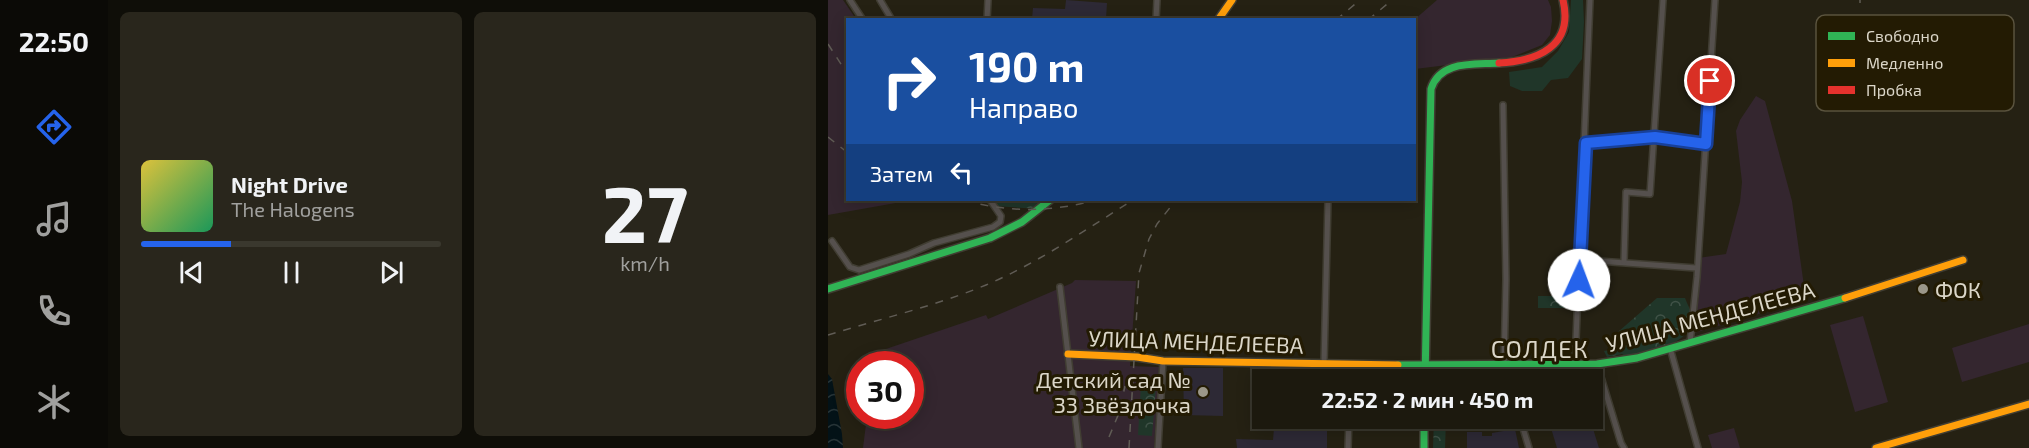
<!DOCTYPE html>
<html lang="ru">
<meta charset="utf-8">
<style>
:root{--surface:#1c190e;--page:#29261c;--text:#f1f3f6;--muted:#a0a09e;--line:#3a382e;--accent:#2563eb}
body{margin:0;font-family:"Exo 2",sans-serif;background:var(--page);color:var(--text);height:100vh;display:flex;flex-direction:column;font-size:22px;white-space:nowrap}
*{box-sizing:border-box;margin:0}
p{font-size:20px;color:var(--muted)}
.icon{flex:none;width:33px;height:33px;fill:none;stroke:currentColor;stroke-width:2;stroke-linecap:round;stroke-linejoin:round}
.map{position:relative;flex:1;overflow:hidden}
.side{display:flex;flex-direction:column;gap:12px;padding:12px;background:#0f0e08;width:720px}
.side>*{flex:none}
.banner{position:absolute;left:18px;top:18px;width:570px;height:183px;border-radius:0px;box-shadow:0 3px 15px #0003,0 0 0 2px var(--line);background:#1a4fa0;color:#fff;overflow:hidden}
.speed{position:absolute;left:18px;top:351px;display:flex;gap:12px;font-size:30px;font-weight:700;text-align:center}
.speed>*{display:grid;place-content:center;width:78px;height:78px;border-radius:50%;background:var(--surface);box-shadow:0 3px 15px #0003,0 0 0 2px var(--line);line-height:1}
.speed .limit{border:9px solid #d22;background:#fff;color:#111}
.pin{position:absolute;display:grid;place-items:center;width:51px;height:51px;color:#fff;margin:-26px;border:3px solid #fff;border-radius:50%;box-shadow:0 2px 6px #0007}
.me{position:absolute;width:66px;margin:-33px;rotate:2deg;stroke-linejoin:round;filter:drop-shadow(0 0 4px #0008)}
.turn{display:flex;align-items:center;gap:21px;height:126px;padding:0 24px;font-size:27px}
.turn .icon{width:78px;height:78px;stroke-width:2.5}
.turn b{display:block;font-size:42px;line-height:51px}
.then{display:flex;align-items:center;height:57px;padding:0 24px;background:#0003;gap:12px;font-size:22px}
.side .tile{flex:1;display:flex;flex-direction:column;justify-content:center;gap:9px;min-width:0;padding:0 21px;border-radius:9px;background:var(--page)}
.side .dial{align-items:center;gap:0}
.dial b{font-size:78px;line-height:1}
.song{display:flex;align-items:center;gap:18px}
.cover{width:72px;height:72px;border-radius:9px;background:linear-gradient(135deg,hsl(50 70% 55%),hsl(150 70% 35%))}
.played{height:6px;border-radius:3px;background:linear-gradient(90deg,var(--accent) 30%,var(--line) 30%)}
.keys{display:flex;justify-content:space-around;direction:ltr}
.side .tiles{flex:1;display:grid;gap:12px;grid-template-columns:repeat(2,1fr)}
.trip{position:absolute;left:424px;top:369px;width:351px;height:60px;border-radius:0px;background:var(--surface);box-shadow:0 3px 15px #0003,0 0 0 2px var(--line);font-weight:700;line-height:60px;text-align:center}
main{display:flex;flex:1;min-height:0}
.menu{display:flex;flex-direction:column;width:108px;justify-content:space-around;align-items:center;background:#0b0a06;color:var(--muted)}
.menu .icon{width:42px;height:42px}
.menu .active{color:var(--accent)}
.menu b{font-size:27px;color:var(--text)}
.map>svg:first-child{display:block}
.industrial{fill:#34262f}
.education{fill:#2d2935}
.grass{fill:#203629}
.forest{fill:url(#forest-crowns)}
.water{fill:url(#water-waves)}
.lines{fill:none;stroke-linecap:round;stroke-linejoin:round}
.street-casing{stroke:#403d32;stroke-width:8}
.fast-casing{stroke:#403d32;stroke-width:10}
.slow-casing{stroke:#403d32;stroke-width:10}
.jam-casing{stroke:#403d32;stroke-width:10}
.street{stroke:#55504d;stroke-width:5}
.fast{stroke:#30b455;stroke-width:7}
.slow{stroke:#ff9f0a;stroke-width:7}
.jam{stroke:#e5322d;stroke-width:7}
.rail{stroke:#605c55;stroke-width:1.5;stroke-dasharray:8 8;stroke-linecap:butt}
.route-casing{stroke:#184099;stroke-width:15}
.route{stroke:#2563eb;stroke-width:10}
.poi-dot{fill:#9b9789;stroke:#231b03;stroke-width:2}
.labels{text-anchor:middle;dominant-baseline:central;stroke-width:6;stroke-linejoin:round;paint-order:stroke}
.poi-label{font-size:22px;fill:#dbd6c8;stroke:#231b03;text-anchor:start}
.street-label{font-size:22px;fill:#dbd6c8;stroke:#231b03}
.neighbourhood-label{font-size:24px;letter-spacing:1.5px;fill:#dbd6c8;stroke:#231b03}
.key{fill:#231b03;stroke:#5a533e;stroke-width:1.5}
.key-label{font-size:16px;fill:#dbd6c8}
</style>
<main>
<nav class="menu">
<b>22:50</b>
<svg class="icon active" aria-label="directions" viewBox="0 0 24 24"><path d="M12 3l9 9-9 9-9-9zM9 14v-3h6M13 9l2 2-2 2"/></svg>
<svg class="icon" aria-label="music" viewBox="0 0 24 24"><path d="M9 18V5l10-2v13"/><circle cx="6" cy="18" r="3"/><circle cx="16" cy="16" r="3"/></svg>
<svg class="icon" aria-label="phone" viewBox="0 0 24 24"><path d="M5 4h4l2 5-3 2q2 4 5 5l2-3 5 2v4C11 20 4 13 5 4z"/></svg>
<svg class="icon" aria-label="climate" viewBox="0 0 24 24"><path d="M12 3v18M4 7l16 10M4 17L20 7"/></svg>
</nav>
<section class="side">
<div class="tiles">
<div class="tile">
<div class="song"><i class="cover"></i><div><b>Night Drive</b><p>The Halogens</p></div></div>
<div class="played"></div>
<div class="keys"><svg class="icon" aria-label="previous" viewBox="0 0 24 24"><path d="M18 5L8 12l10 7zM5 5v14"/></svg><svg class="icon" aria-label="pause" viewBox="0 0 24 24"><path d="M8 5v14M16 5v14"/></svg><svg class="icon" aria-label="next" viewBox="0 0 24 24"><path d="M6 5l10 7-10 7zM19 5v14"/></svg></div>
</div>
<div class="tile dial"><b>27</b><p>km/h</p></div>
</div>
</section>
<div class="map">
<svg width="1201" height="448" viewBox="0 0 1201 448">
<defs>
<pattern id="forest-crowns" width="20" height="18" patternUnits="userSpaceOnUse" patternTransform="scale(1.5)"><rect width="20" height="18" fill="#203629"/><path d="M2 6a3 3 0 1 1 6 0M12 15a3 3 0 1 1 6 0" fill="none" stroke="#405247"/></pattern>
<pattern id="water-waves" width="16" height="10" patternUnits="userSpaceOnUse" patternTransform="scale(1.5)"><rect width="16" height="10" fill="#031217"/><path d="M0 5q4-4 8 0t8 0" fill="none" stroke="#273437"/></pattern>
</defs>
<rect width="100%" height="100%" fill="#252113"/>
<g class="industrial">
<path d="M0 0H15L28 19 20 20V200L79 201 0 215Z"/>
<path d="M609 0H720L723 7 724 21 722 35 714 45 684 57 587 69 586 20Z"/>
<path d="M928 96 937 101 964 201 978 300 866 333 871 294 870 258 898 254 912 202 914 182 908 131 912 120Z"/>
<path d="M247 280 308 281 302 366 331 367 326 448H35L39 416H82V364H50L52 351 158 315 160 319 244 283Z"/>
<path d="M1035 316 1060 402 1027 412 1002 325Z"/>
<path d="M1201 324V362L1134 382 1124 348Z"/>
<path d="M906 428 912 448H884L880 435Z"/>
</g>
<g class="education">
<path d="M238 0 279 3 278 19H204L205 8 237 9Z"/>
<path d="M355 368H395V416L356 415Z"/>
<path d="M755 419H762L771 448H729L723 428Z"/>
<path d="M499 426V448H409L408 439 445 440 446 428Z"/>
<path d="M687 429 691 448H639V432H654V436H664V433Z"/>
</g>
<path class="grass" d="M743 0H755L756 22 754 59 740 78 723 80 714 91H694L682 86 681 72 714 67 730 51 741 32Z"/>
<g class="forest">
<path d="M162 200H222L212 209 167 206Z"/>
<path d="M728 290H738V308H710V296H728Z"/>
<path d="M829 298H857C859 304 863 310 864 316 867 344 820 352 800 358L794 354 779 357 776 351 788 349 782 339Z"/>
<path d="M313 385 328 386 324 436 310 435Z"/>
<path d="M606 419H618L617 448H605Z"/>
</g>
<path class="water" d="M0 374 4 379 14 434 15 448H0Z"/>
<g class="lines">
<g class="street-casing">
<g id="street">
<path d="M22 0 35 20"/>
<path d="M52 0 64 20"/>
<path d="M159 20 160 0"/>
<path d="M328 20 329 0"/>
<path d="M675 105 678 279 676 364 681 380"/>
<path d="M758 143 827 137 878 144"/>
<path d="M4 241 22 267 31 270 81 254 106 243 165 227 172 222 173 216 162 200"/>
<path d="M751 257 770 261 868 268"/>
<path d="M796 262 798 192 822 194 835 0"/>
<path d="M232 287 251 448"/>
<path d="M862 343 869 277 887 0"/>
<path d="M842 348 870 448"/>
<path d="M496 364 500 200"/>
<path d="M747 364C752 243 758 122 762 0"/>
<path d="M769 364 793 443 796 448"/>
<path d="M523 380V365"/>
<path d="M692 418 701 448"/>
<path d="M330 448 335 361"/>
<path d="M520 448 521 418"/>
</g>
</g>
<g class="fast-casing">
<g id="fast">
<path d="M0 289 162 238 194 222 222 200"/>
<path d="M570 365 769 364 809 358 1017 298"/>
<path d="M597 380 603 89C612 60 646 65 671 63"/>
<path d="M596 418V448"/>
</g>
</g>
<g class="slow-casing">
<g id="slow">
<path d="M390 20 404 0"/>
<path d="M1017 298 1135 260"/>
<path d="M240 354 309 357 335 361 570 365"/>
<path d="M1048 448 1201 404"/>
</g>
</g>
<g class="jam-casing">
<path id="jam" d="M671 63C710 61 746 46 735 0"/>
</g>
<use href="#street" class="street"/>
<use href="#fast" class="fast"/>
<use href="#slow" class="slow"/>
<use href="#jam" class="jam"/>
<g class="rail">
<path d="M1032 0V3"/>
<path d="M508 20 532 0"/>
<path d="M540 20 564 0"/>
<path d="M0 44 20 75"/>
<path d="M0 137 20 153"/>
<path d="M137 200C178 213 226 212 267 200"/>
<path d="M0 335C52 319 107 306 158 285 210 263 257 230 305 200"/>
<path d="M281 437 291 413 297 386"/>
<path d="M301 448 311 273 321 239 329 224 348 200"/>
</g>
</g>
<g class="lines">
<g class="route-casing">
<path id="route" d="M751 280 758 143 827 137 878 144 882 81"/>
</g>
<use href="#route" class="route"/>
</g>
<g class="poi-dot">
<circle cx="1095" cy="289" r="6"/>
<circle cx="375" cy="392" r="6"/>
</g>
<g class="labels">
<g class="poi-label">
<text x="1107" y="289">ФОК</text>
<text x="363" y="379" text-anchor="end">Детский сад №<tspan x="363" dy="25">33 Звёздочка</tspan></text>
</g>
<g class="street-label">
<text transform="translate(882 316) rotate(-15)">УЛИЦА МЕНДЕЛЕЕВА</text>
<text transform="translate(368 341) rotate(2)">УЛИЦА МЕНДЕЛЕЕВА</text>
</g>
<g class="neighbourhood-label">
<text x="712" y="348">СОЛДЕК</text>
</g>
</g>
<rect x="988" y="15" width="198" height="96" rx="9" class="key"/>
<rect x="1000" y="32" width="27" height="8" fill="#30b455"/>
<rect x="1000" y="59" width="27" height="8" fill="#ff9f0a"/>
<rect x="1000" y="86" width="27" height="8" fill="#e5322d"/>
<g class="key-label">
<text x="1038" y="42">Свободно</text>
<text x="1038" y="69">Медленно</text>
<text x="1038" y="96">Пробка</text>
</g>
</svg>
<div class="speed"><div class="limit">30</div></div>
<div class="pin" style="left:882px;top:81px;background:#d93025"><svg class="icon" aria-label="arrive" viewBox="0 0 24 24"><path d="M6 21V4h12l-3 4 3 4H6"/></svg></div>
<svg class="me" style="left:751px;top:280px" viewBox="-20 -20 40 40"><circle r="19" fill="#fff"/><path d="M0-13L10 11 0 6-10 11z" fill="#2563eb"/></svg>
<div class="trip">22:52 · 2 мин · 450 m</div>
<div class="banner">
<div class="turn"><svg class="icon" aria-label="right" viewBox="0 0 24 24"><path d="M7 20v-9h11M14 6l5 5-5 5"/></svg><div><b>190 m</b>Направо</div></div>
<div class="then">Затем<svg class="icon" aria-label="left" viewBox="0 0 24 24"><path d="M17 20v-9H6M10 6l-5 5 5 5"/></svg></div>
</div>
</div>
</main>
